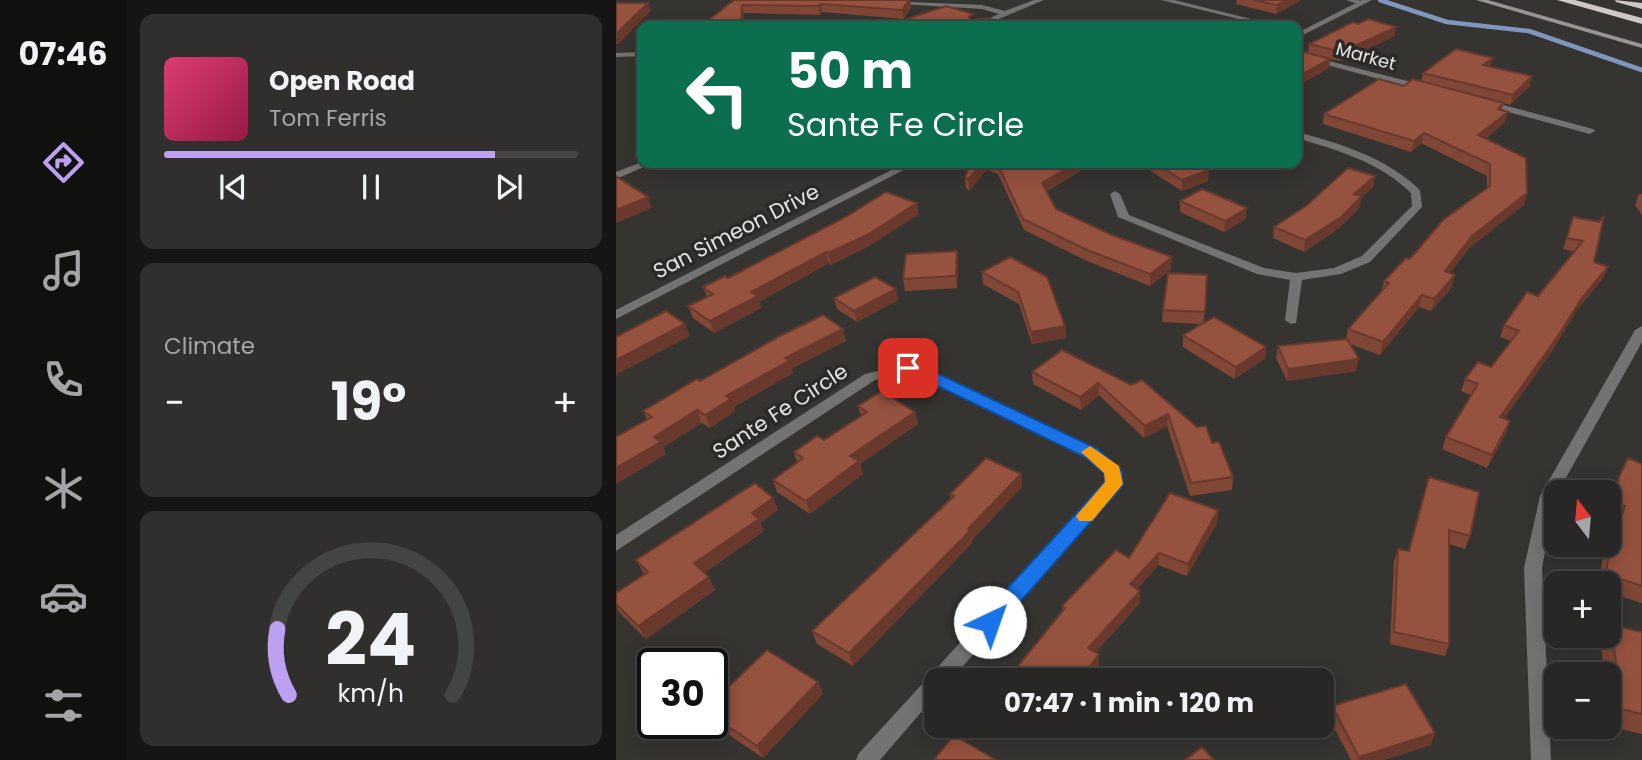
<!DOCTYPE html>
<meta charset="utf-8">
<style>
:root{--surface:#282725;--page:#302f2d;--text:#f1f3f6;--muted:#a5a5a7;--line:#444442;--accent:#bca0f2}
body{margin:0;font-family:Poppins,sans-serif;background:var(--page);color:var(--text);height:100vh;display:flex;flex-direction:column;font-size:26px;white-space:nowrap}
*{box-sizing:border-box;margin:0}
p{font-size:23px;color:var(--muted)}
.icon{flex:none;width:38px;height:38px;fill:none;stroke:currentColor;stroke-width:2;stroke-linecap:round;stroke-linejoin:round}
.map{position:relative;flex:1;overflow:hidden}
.details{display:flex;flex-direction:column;gap:14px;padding:14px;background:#161514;width:490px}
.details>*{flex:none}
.top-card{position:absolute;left:21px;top:21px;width:665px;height:147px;border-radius:14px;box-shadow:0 4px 18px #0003,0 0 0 2px var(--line);background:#0b6e4f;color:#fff;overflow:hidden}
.needle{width:46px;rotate:344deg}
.buttons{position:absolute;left:928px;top:480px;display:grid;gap:14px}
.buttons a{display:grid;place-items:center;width:77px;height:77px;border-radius:14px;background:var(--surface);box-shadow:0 4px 18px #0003,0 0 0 2px var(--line);font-size:35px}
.speed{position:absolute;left:21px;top:648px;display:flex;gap:14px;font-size:35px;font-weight:700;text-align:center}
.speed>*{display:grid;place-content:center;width:91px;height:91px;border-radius:50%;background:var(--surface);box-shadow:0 4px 18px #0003,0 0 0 2px var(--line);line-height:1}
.speed .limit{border:4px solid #111;border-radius:10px;background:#fff;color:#111}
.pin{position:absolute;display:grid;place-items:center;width:60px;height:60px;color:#fff;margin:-30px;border-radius:14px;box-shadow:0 4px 10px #0006}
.me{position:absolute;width:77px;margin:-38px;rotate:42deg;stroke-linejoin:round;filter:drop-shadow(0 0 5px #0008)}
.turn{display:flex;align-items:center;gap:24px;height:147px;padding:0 35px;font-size:32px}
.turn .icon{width:91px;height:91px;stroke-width:2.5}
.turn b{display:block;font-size:49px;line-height:60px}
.big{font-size:52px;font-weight:700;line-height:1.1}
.details .card{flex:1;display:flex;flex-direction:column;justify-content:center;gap:10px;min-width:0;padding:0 24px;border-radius:14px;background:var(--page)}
.details .dial{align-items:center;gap:0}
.dial svg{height:182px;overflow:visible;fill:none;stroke:var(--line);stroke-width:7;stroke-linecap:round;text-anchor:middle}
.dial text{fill:var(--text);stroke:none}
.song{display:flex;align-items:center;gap:21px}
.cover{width:84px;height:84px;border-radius:10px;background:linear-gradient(135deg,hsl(340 70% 55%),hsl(340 70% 35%))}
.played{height:7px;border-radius:4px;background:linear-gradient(90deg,var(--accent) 80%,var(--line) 80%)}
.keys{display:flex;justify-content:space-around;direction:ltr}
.heat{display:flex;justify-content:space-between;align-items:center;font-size:38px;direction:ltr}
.trip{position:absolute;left:308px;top:668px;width:410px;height:70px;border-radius:14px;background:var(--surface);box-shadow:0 4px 18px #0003,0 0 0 2px var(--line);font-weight:700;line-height:70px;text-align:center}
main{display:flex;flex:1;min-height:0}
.tabs{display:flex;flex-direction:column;width:126px;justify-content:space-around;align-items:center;background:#10100f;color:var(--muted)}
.tabs .icon{width:49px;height:49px}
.tabs .active{color:var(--accent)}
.tabs b{font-size:32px;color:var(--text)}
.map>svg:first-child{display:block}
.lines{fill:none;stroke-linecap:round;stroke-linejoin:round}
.stream{stroke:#8097bd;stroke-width:4.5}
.lane{fill:#757372;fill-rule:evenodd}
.street{fill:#757372;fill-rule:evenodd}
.secondary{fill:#999595;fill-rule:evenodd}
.highway{fill:#cec8c7;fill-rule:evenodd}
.wall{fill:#804736}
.shaded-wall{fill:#68392c}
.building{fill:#95523f;stroke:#68392c;stroke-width:2}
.route{fill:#1a73e8;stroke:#114b97;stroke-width:2}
.slow{fill:#f59e0b}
.labels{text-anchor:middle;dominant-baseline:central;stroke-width:7;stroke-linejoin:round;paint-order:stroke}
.far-street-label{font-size:18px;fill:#e4e3e1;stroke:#2b2a27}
.street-label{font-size:21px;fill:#e4e3e1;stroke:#2b2a27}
</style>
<main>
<nav class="tabs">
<b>07:46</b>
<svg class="icon active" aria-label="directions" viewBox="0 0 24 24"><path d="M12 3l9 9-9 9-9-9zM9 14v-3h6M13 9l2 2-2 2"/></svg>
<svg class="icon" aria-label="music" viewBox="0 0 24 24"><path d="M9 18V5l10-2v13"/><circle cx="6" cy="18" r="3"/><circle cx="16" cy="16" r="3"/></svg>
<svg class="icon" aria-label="phone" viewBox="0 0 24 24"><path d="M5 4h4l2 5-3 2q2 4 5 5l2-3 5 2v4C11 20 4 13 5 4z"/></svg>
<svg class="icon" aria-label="climate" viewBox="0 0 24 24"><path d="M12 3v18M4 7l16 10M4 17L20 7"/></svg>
<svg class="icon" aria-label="car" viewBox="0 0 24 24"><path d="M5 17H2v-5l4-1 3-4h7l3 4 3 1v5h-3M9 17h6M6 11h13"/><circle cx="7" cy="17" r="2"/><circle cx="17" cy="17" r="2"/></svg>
<svg class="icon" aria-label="filters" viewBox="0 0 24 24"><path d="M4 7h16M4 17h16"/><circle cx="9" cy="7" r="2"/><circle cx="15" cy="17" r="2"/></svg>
</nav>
<section class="details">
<div class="card">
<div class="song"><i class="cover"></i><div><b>Open Road</b><p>Tom Ferris</p></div></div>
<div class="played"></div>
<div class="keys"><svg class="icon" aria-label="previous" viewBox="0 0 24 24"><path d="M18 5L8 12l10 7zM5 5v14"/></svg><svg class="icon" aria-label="pause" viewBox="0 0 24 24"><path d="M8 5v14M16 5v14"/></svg><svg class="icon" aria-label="next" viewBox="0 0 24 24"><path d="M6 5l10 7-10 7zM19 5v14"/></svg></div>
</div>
<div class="card"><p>Climate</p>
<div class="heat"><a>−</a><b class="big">19°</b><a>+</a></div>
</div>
<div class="card dial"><svg viewBox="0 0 100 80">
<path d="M14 69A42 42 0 1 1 86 69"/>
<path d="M14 69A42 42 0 0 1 9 40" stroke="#bca0f2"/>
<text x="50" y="56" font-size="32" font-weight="700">24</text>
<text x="50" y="72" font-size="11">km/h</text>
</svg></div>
</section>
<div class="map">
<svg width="1026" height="760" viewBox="0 0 1026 760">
<rect width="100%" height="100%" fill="#353431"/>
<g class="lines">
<path class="stream" d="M764 0 831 22 913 31 1026 70"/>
<path class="lane" d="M730 0H742L749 3 745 5Z"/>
<g class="street">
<path d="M248 0 366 5 389 11 418 0H428L366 26H356L383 14 366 9 252 2Z"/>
<path d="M545 0H558L664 26H651Z"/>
<path d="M746 0H756L681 38V33Z"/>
<path d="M26 52V56L0 57V53Z"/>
<path d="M681 53 811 86 812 88 808 91 681 57Z"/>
<path d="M869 100 977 129 979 131 974 134 866 105V101Z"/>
<path d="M681 132C726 144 769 157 804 190L806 207 754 262 725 274 686 280 680 323 675 324 669 320 674 280 641 274 502 217 494 194 499 191 504 194 513 215 648 268 680 273 718 268 746 256 796 206 795 193C762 161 723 151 681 138Z"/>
<path d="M26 162 37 163 0 179V172Z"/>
<path d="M289 163H301L0 319V310Z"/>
<path d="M1026 326V342L942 492H940L926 568 935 760H915L908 568 924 496 1019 330Z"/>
<path d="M292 364 314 370 480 449 503 467 506 484 334 681H320V695L264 760H240L243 753 490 483 489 473 470 457 304 376 292 372 259 380 0 551V535L249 374Z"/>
</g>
<path class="secondary" d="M860 0H872L1026 44V48Z"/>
<g class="highway">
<path d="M941 0H959L1026 18V24Z"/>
<path d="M999 0 1026 3V9L1000 2Z"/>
</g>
</g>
<g class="wall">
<path d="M118 0H294L295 7 288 19 206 12 204 15 128 13 89 23Z"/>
<path d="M621 0H685L660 14 620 4Z"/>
<path d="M779 36 725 61 714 59 713 68 681 86V50L692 53 693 44Z"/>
<path d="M26 62V76H24L21 66Z"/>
<path d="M874 67 914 86 894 105 888 103 886 110 889 122 869 139 911 193 908 205 853 248 834 273 836 287 815 311 803 307 764 355 734 344 740 371 671 381 660 358 662 346 730 339 732 329 766 290 768 281 871 189V176L805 143 795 152 707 124 708 114 805 82 807 73Z"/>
<path d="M351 163H464V171L431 191 440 209 555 269 534 286 471 261 408 230 382 174 371 170 353 190 350 188 349 177 355 164Z"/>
<path d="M533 163H580L592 181 566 191 533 170Z"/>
<path d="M759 176 757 187 745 197 744 207 723 228 688 252 657 238 658 227Z"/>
<path d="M1023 194H1026V215L1019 205Z"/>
<path d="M564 201 630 219 608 232 564 212Z"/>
<path d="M303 214 253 246 215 265 213 263 143 302 145 308 98 333 77 318 72 306 91 297 87 287Z"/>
<path d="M957 217 978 262 992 267 987 278 960 311 936 351 888 419 894 421 890 433 871 468 826 449 830 437 855 395 845 391 849 379 875 367 895 341 884 337 888 325 922 296 959 252 947 249Z"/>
<path d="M394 257 449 326 450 338 416 344 403 304 367 284 366 272Z"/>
<path d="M342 262 341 288 289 291 287 279Z"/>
<path d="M591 275 588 322 650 347 649 359 618 379 567 347V335L585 324 546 322 547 310Z"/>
<path d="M280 289 282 300 241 322 221 309 218 298Z"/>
<path d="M227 329 230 341 175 369 177 373 118 407 119 411 94 428 86 423 47 447 50 454 0 484V437L31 419 27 411 84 381Z"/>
<path d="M446 350 596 443 617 477 616 490 574 496 551 426 528 438 483 395 465 410 417 384 416 372Z"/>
<path d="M242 406 299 412 302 424 244 464 247 474 194 514 161 492 157 480 181 462 178 452 208 440 245 416Z"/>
<path d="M1012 458 1026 464V603L992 592V583H983L989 544H992V536L996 528H999L1001 520 992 517 996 491Z"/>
<path d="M405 474 406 487 356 540V543L237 666 201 644 196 631 335 499 334 494Z"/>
<path d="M813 477 854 536 849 549 833 544V644L829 656 774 644 778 561 782 549 792 551Z"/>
<path d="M157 498 162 510 144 523 148 531 88 573 99 590 30 639 1 610 0 593 28 574 20 560Z"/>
<path d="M602 510 601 523 571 576 542 565 521 589 524 591V603L480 652 483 654V666L473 681H390L446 611V606L513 558Z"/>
<path d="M995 625 1026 632V734L995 727 992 707V674H988L985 643 989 635H992V630Z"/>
<path d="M202 682 207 694 147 758 103 728 97 716 103 709 98 701Z"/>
<path d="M716 706 815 745 768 760H735L713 718Z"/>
<path d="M421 726H439L434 734Z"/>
</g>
<g class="shaded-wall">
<path d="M293 0H294L295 7 288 19 286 10Z"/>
<path d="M670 0H685L660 14 661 5Z"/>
<path d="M32 3 35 11 2 44H0V34Z"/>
<path d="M205 4 206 12 204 15 202 6Z"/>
<path d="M126 5 128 13V26H125Z"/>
<path d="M780 27 779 36 725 61 726 52Z"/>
<path d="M877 58 874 67 867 65Z"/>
<path d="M714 59 713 68 681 86V77Z"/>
<path d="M916 76 914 86 894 105 897 95Z"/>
<path d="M892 112 889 122 859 146 862 135Z"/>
<path d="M808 133 805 143 795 152 798 141Z"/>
<path d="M367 163H370L371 170 353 190 352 179Z"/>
<path d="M460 163H464V171L427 194 426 183Z"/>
<path d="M593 170 592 181 566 191V180Z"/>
<path d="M759 176 757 187 745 197 744 207 723 228 688 252 689 240 738 194Z"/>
<path d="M911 193 908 205 853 248 826 284 829 271 856 236Z"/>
<path d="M32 197 36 208 0 223V210Z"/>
<path d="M301 203 303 214 253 246 215 265 212 253Z"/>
<path d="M631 208 630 219 608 232 609 221Z"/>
<path d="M341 251 342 262 341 288 340 276Z"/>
<path d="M210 252 213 263 143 302 145 308 98 333 94 321 135 292Z"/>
<path d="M556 257 555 269 534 286V274Z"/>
<path d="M992 267 987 278 960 311 936 351 880 430 884 417 965 299Z"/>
<path d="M839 275 836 287 815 311 818 299Z"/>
<path d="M280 289 282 300 241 322 238 311Z"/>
<path d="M806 295 803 307 764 355 767 342Z"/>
<path d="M69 324 74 336 0 375V360Z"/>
<path d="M449 326 450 338 416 344 415 332Z"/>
<path d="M227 329 230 341 175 369 177 373 118 407 119 411 94 428 89 415 110 396 169 358Z"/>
<path d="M650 347 649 359 618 379 620 367Z"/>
<path d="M743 359 740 371 671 381 672 369Z"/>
<path d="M482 383 483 395 465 410 464 397Z"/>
<path d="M81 410 86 423 47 447 50 454 0 484V468L38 437Z"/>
<path d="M299 412 302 424 244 464 247 474 194 514 190 501 234 456Z"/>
<path d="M552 414 551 426 528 438 529 426Z"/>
<path d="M894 421 890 433 871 468 876 455Z"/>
<path d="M405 474 406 487 356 540V543L237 666 233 653Z"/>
<path d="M157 498 162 510 144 523 148 531 84 576 78 563 136 513Z"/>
<path d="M602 510 601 523 571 576 572 564Z"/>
<path d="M543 553 542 565 514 597V584Z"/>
<path d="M93 577 99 590 30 639 22 626Z"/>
<path d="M524 591V603L473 660 472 648Z"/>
<path d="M483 654V666L473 681H463Z"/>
<path d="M202 682 207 694 147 758 141 746Z"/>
<path d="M433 726H439L434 734Z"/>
<path d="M819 733 815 745 768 760H743V757Z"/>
</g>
<g class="building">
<path d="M118 0H293L286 10 205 4 202 6 126 5 125 26H67L71 22 89 23Z"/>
<path d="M638 0H670L661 5Z"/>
<path d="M0 3H32L0 34Z"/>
<path d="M330 6 357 14 353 17 355 20 371 18 401 26H269Z"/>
<path d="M752 19 780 27 726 52 693 44 737 22 742 24Z"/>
<path d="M840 49 877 58 867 65 916 76 897 95 807 73Z"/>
<path d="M681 50 714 59 681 77Z"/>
<path d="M763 79 788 86 797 79 888 103 882 109 892 112 862 135 910 158 911 193 856 236 829 271 839 275 818 299 806 295 767 342 732 329 773 283 768 281 790 258 794 259 827 220 874 186V164L808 133 798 141 708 114Z"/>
<path d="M355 163H367L352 179 349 177Z"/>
<path d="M379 163H460L426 183 440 209 496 235 556 257 534 274 471 250 407 219 381 163Z"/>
<path d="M539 163H580L593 170 566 180Z"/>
<path d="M732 168 759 176 738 194 746 196 725 217 689 240 658 227 690 206Z"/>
<path d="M0 176 32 197 0 210Z"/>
<path d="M586 189 631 208 609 221 564 201Z"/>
<path d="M270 192 301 203 251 235 212 253 210 252 135 292 142 296 94 321 72 306 97 294 87 287 109 276 112 278 228 218Z"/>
<path d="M988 216 978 262 992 267 965 299 940 339 884 417 894 421 876 455 830 437 862 384 849 379 862 362 875 367 903 331 888 325 911 292 922 296 967 241 951 238 957 217 983 222Z"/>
<path d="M341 251 340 276 287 279 290 254Z"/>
<path d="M394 257 431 277 449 326 415 332 402 292 366 272Z"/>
<path d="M552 273 591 275 589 312 547 310Z"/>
<path d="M259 277 280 289 238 311 218 298Z"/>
<path d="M50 311 69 324 0 360V337Z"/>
<path d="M207 315 227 329 169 358 173 361 110 396 115 399 89 415 81 410 38 437 45 442 0 468V437L36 417 27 411 81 379 84 381 166 335Z"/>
<path d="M598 317 650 347 620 367 567 335Z"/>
<path d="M731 339 743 359 672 369 662 346Z"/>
<path d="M446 350 515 385 526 380 581 427 590 426 596 443 603 442 617 477 575 483 552 414 529 426 482 383 464 397 416 372Z"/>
<path d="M266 391 299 412 234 456 243 461 190 501 157 480 187 458 178 452 201 436 208 440 251 412 242 406Z"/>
<path d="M370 458 405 474 352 529 354 531 233 653 196 631 338 496 334 494Z"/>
<path d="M1012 458 1026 464V586L990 574 996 528 1001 529 1009 506 1000 502 1003 477Z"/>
<path d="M813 477 863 492 854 536 833 530V644L778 632 782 549 793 551Z"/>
<path d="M139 483 157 498 136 513 143 519 78 563 93 577 22 626 0 604V593L32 572 20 560Z"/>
<path d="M554 493 602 510 572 564 543 553 514 584 524 591 472 648 483 654 463 681H390L449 608 446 606 500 550 513 558Z"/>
<path d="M995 625 1026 632V714L1006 709Z"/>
<path d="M151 650 202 682 141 746 97 716 105 707 98 701Z"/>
<path d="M790 684 819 733 743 757 716 706Z"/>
<path d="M338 735 380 760H318Z"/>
<path d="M586 747 598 760H569Z"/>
</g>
<path class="route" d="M292 363 314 370 482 449 506 471 507 484 504 489 381 628 374 631 366 628 363 622 366 616 489 482 488 473 469 457 303 377 286 372 284 368Z"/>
<path class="slow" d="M474 446 503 466 507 484 476 521H463L460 516 489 482 488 473 465 452Z"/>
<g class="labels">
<g class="far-street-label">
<text transform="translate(750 56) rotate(15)">Market</text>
</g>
<g class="street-label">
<text transform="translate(120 231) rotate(-27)">San Simeon Drive</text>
<text transform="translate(164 411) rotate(-33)">Sante Fe Circle</text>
</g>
</g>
</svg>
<div class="buttons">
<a><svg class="needle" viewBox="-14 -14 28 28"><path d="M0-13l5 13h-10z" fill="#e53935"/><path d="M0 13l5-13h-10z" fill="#a5a5a7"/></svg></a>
<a>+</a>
<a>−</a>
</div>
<div class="speed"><div class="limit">30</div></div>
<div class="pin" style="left:292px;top:368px;background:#d93025"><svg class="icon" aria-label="arrive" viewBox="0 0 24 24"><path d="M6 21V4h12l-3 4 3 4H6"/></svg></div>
<svg class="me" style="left:374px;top:622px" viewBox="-20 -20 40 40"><circle r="19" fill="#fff"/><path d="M0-13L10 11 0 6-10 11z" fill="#1a73e8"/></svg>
<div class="trip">07:47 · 1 min · 120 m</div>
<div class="top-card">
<div class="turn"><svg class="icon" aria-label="left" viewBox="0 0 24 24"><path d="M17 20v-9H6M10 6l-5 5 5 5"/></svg><div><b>50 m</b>Sante Fe Circle</div></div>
</div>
</div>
</main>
